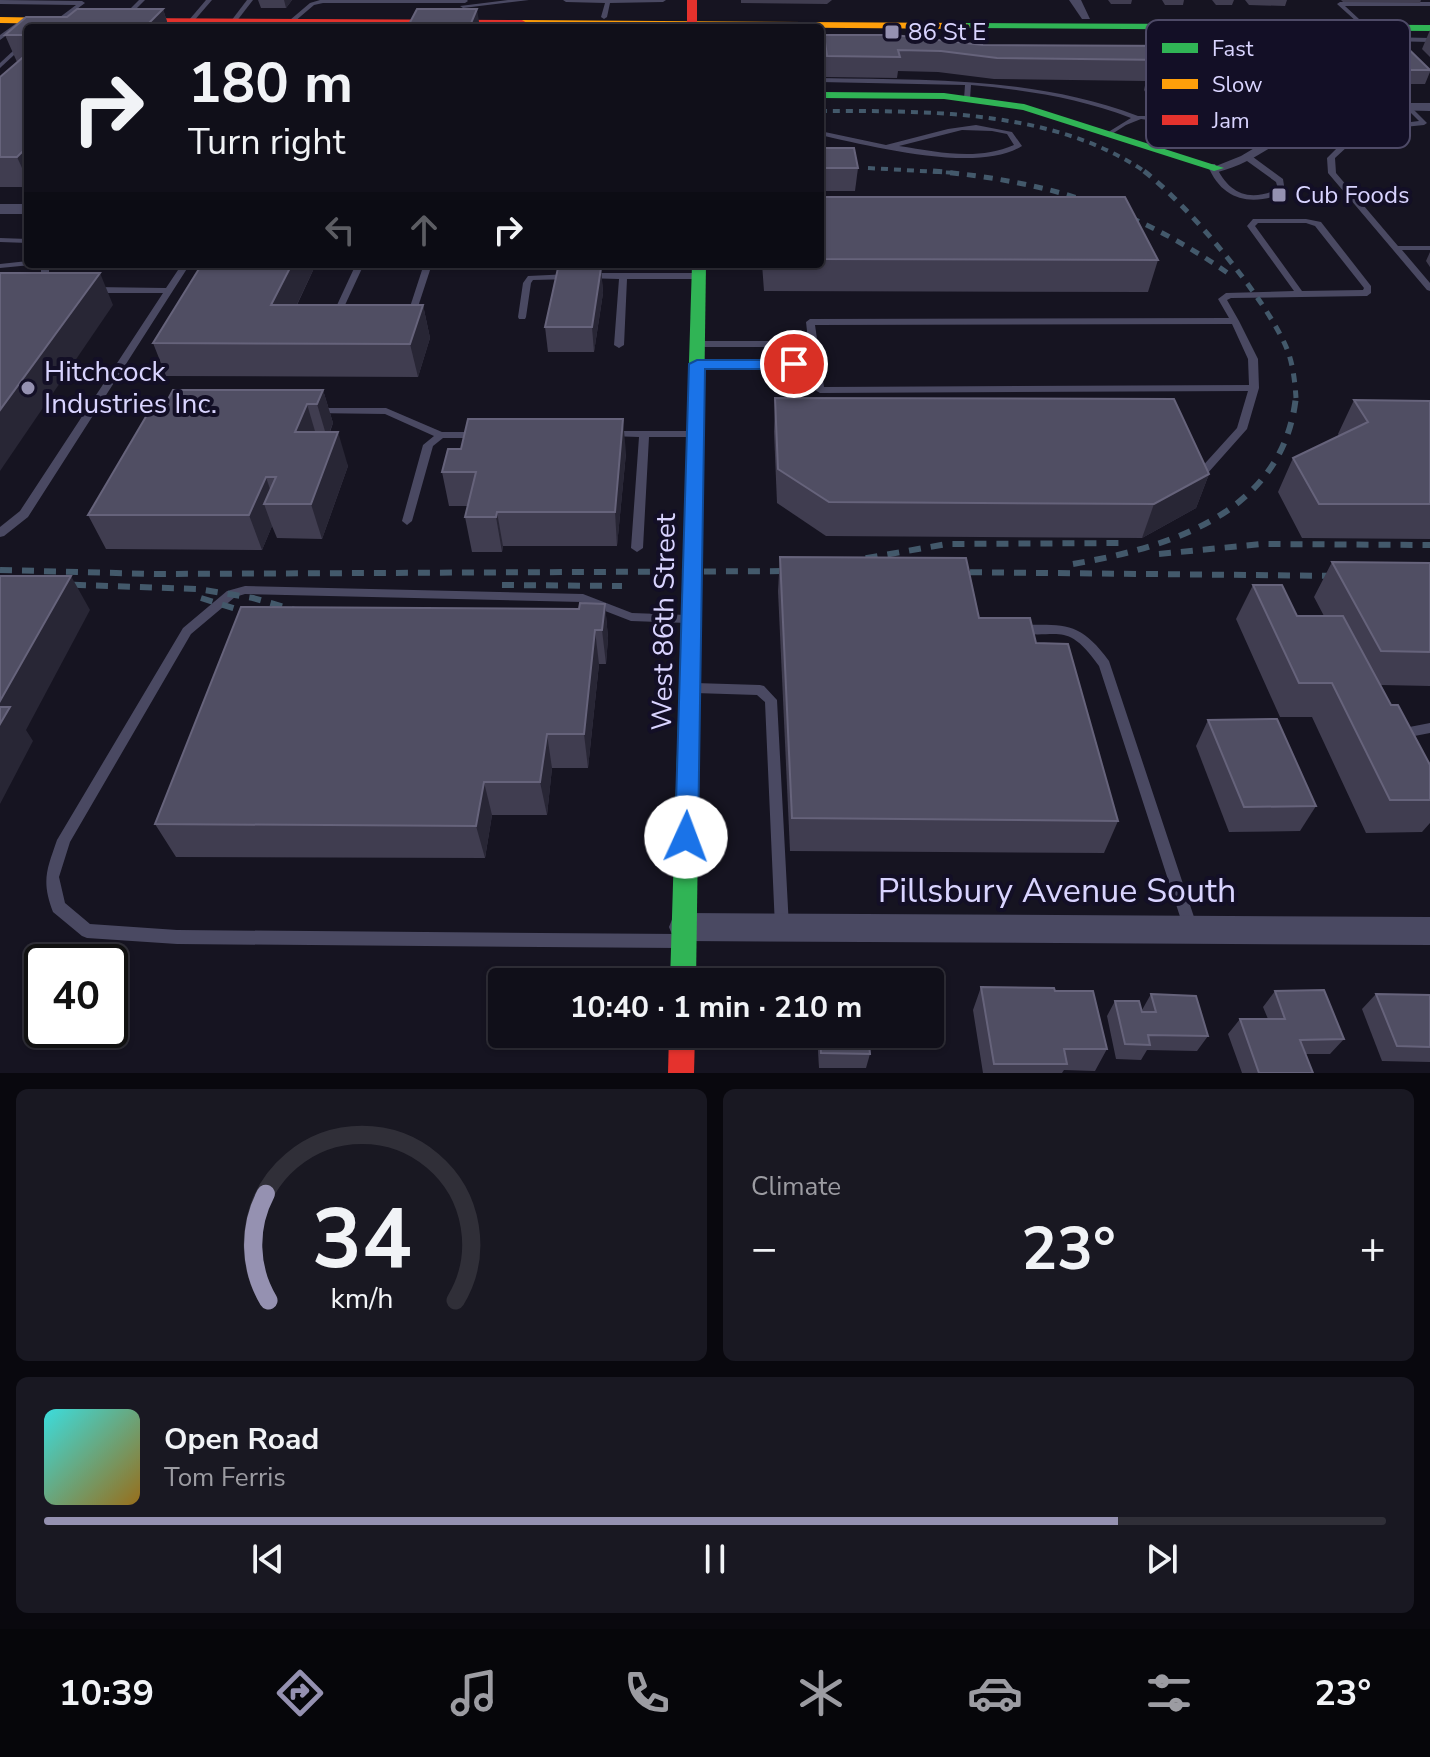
<!DOCTYPE html>
<meta charset="utf-8">
<style>
:root{--surface:#100f19;--page:#191822;--text:#f1f3f6;--muted:#9c9ca2;--line:#302f38;--accent:#9591b1}
body{margin:0;font-family:"Nunito Sans",sans-serif;background:var(--page);color:var(--text);height:100vh;display:flex;flex-direction:column;font-size:30px;white-space:nowrap}
*{box-sizing:border-box;margin:0}
p{font-size:26px;color:var(--muted)}
.icon{flex:none;width:44px;height:44px;fill:none;stroke:currentColor;stroke-width:2;stroke-linecap:round;stroke-linejoin:round}
.map{position:relative;height:1073px;overflow:hidden}
.side{display:flex;flex-direction:column;gap:16px;padding:16px;background:#09080e;flex:1}
.side>*{flex:none}
.guide{position:absolute;left:24px;top:24px;width:800px;height:244px;border-radius:8px;box-shadow:0 2px 6px #0004,0 0 0 2px var(--line);background:#100f19;color:var(--text);overflow:hidden}
.speed{position:absolute;left:24px;top:944px;display:flex;gap:16px;font-size:40px;font-weight:700;text-align:center}
.speed>*{display:grid;place-content:center;width:104px;height:104px;border-radius:50%;background:var(--surface);box-shadow:0 2px 6px #0004,0 0 0 2px var(--line);line-height:1}
.speed .limit{border:4px solid #111;border-radius:12px;background:#fff;color:#111}
.pin{position:absolute;display:grid;place-items:center;width:68px;height:68px;color:#fff;margin:-34px;border:4px solid #fff;border-radius:50%;box-shadow:0 2px 8px #0007}
.me{position:absolute;width:88px;margin:-44px;rotate:2deg;stroke-linejoin:round;filter:drop-shadow(0 0 6px #0008)}
.turn{display:flex;align-items:center;gap:28px;height:168px;padding:0 32px;font-size:36px}
.turn .icon{width:104px;height:104px;stroke-width:2.5}
.turn b{display:block;font-size:56px;line-height:68px}
.lanes{display:flex;align-items:center;height:76px;padding:0 32px;background:#0003;justify-content:center;gap:40px;direction:ltr}
.lanes .off{opacity:.35}
.big{font-size:60px;font-weight:700;line-height:1.1}
.side .tile{flex:1;display:flex;flex-direction:column;justify-content:center;gap:12px;min-width:0;padding:0 28px;border-radius:12px;background:var(--page)}
.side .dial{align-items:center;gap:0}
.dial svg{height:208px;overflow:visible;fill:none;stroke:var(--line);stroke-width:7;stroke-linecap:round;text-anchor:middle}
.dial text{fill:var(--text);stroke:none}
.song{display:flex;align-items:center;gap:24px}
.cover{width:96px;height:96px;border-radius:12px;background:linear-gradient(135deg,hsl(180 70% 55%),hsl(40 70% 35%))}
.played{height:8px;border-radius:4px;background:linear-gradient(90deg,var(--accent) 80%,var(--line) 80%)}
.keys{display:flex;justify-content:space-around;direction:ltr}
.heat{display:flex;justify-content:space-between;align-items:center;font-size:44px;direction:ltr}
.side .tiles{flex:1;display:grid;gap:16px;grid-template-columns:1fr 1fr}
.tile:last-child{grid-column:span 2}
.trip{position:absolute;left:488px;top:968px;width:456px;height:80px;border-radius:8px;background:var(--surface);box-shadow:0 2px 6px #0004,0 0 0 2px var(--line);font-weight:700;line-height:80px;text-align:center}
.tab-bar{display:flex;height:128px;justify-content:space-around;align-items:center;background:#06060a;color:var(--muted)}
.tab-bar .icon{width:56px;height:56px}
.tab-bar .current{color:var(--accent)}
.tab-bar b{font-size:36px;color:var(--text)}
.map>svg:first-child{display:block}
.lines{fill:none;stroke-linecap:round;stroke-linejoin:round}
.lane{fill:#4a4962;fill-rule:evenodd}
.street{fill:#4a4962;fill-rule:evenodd}
.fast{fill:#30b455;fill-rule:evenodd}
.slow{fill:#ff9f0a;fill-rule:evenodd}
.jam{fill:#e5322d;fill-rule:evenodd}
.rail-far2{stroke:#43596b;stroke-width:4;stroke-dasharray:7 6;stroke-linecap:butt}
.rail-far1{stroke:#43596b;stroke-width:5;stroke-dasharray:9 8;stroke-linecap:butt}
.rail{stroke:#43596b;stroke-width:6;stroke-dasharray:12 10;stroke-linecap:butt}
.wall{fill:#403d50}
.shaded-wall{fill:#282635}
.building{fill:#504e63;stroke:#66637b;stroke-width:2}
.route{fill:#1a73e8;stroke:#114b97;stroke-width:2}
.poi-dot{fill:#9591b1;stroke:#130f26;stroke-width:3}
.labels{text-anchor:middle;dominant-baseline:central;stroke-width:8;stroke-linejoin:round;paint-order:stroke}
.far-poi-label{font-size:24px;fill:#d9d4ff;stroke:#130f26;text-anchor:start}
.poi-label{font-size:28px;fill:#d9d4ff;stroke:#130f26;text-anchor:start}
.street-label{font-size:28px;fill:#d9d4ff;stroke:#130f26}
.near-street-label{font-size:34px;fill:#d9d4ff;stroke:#130f26}
.key{fill:#130f26;stroke:#4e4a67;stroke-width:2}
.key-label{font-size:22px;fill:#d9d4ff}
</style>
<div class="map">
<svg width="1430" height="1073" viewBox="0 0 1430 1073">
<rect width="100%" height="100%" fill="#161421"/>
<g class="lines">
<g class="lane">
<path d="M0 0 82 1 85 3 58 23 55 21 56 20 76 5 0 4Z"/>
<path d="M139 0H145L127 18H123V16Z"/>
<path d="M206 0H212L193 22H189V20Z"/>
<path d="M247 0H253L236 22H232L231 21Z"/>
<path d="M320 0H467L468 1 465 3H323L314 5 294 22H290V20L310 3Z"/>
<path d="M508 0H529L463 8 460 6Z"/>
<path d="M563 0H666L663 2 610 3 607 17 604 19 601 17 605 3 566 2Z"/>
<path d="M1430 2V6H1345L1359 19 1360 20 1357 22 1337 4 1340 2Z"/>
<path d="M18 22 23 23 0 40V35Z"/>
<path d="M1201 25 1247 80 1266 93 1329 113V115L1262 95 1243 82 1199 28 1198 27Z"/>
<path d="M28 37V42L0 68V63Z"/>
<path d="M1380 37 1383 39 1386 37 1430 38V42L1386 41 1383 39 1380 41H1350V46L1427 123 1424 125 1374 130 1348 146 1335 158 1336 173 1398 246H1430V250H1402L1430 283V291L1427 290 1328 173 1327 158 1340 145 1265 122 1237 132 1205 135 1186 132 1148 120 1141 119 1126 125 1112 134 1109 132 1110 131 1131 118C1079 98 1026 90 971 85L970 99 967 101 964 99 965 85 820 82V78C928 80 1036 77 1138 116H1149L1187 128 1205 131 1236 128 1264 118 1344 142 1370 127 1419 121 1344 46V39L1347 37Z"/>
<path d="M976 125 1012 132 1022 146C978 174 870 146 820 135V131L886 145 948 129ZM962 130 992 131 1007 134 1014 145C977 161 938 152 899 146Z"/>
<path d="M1247 157H1253L1283 179 1285 192C1253 207 1222 201 1208 166L1209 164H1215C1228 193 1248 203 1278 189L1276 182 1247 161Z"/>
<path d="M1253 219H1306L1321 222 1371 286V293L1367 296 1231 298 1227 300 1239 321 1258 359 1259 388 1247 429 1207 474 1203 475 1198 472 1199 470 1237 428 1248 391 820 393 815 390 811 359 794 367H698L693 364 698 361H792L807 354 790 347H697L692 344 697 341H791L809 349 806 322 810 319 1229 318 1218 299 1226 293 1294 291 1247 226ZM1258 223H1306L1315 226 1364 288 1363 290 1302 291 1255 226ZM1232 324 1248 359 1249 385 824 387 815 325Z"/>
<path d="M0 238 28 239V243L0 242Z"/>
<path d="M28 261V264L31 265 0 268V264Z"/>
<path d="M41 264H49V272L39 286H33L32 284 41 272Z"/>
<path d="M182 264H190L28 517 4 536 0 537V527L20 511 163 293H94L90 290 94 287 166 288Z"/>
<path d="M356 264H364L339 318 335 321 332 320 331 318Z"/>
<path d="M424 264H432L415 316 414 318H408L407 316Z"/>
<path d="M587 273H698L702 276 698 279H627L624 345 619 348 614 345 619 279 584 278V274Z"/>
<path d="M570 274 573 275V279L533 280 531 283 526 317 525 319H519L518 317 523 283 528 276Z"/>
<path d="M315 408H386L442 432H479L484 435 479 438H443L433 446 412 521 407 525 402 521 423 445 434 436 385 414 312 413 310 411Z"/>
<path d="M612 431H695L700 434 695 437H649L643 548 637 552 631 548 639 437 608 436 607 434Z"/>
<path d="M245 586 583 594 632 613 687 615 691 616 693 619 691 622 687 623 631 621 582 602 245 594 235 597 191 634 70 842 59 877 65 903 90 924 177 930 678 934 683 936 686 941 683 946 678 948 177 944 87 938 82 936 53 912C41 881 47 869 57 840L183 628 227 591Z"/>
<path d="M1017 625C1064 625 1079 620 1109 661L1198 929 1196 934 1191 936 1186 934 1184 929 1099 666C1065 618 1058 641 1013 632L1011 629 1013 626Z"/>
<path d="M695 683 760 685 764 686 777 700 789 927 787 932 782 934 777 932 775 927 765 702 757 695 695 693 691 691 689 688 691 685Z"/>
<path d="M1430 723V733L1399 739 1394 738 1393 734 1394 730 1399 729Z"/>
</g>
<g class="street">
<path d="M1069 0H1081L1090 19H1082Z"/>
<path d="M1359 103H1430V111C1395 111 1357 106 1324 119 1285 133 1259 162 1218 172L1211 168 1241 156 1313 113Z"/>
<rect x="0" y="204" width="28" height="10"/>
<path d="M684 913 1430 917V945L684 941 673 937 669 927 673 917Z"/>
</g>
<g class="fast">
<path d="M965 23 1430 25V31L962 28 960 26Z"/>
<path d="M820 92 944 93 1024 104 1224 168 1214 171 1023 110 944 99 820 98Z"/>
<path d="M692 264H706L696 982H670Z"/>
</g>
<g class="slow">
<path d="M0 17 62 18 67 21 62 24 0 23Z"/>
<path d="M522 20 965 23 970 26 965 29 519 25 517 23Z"/>
</g>
<g class="jam">
<rect x="687" y="0" width="10" height="28"/>
<path d="M126 18 522 20 527 23 522 26 123 23 121 21Z"/>
<path d="M669 1034H695L694 1073H668Z"/>
</g>
<g class="rail-far2">
<path d="M820 111C928 111 1054 109 1147 173"/>
<path d="M868 168 957 173"/>
</g>
<g class="rail-far1">
<path d="M933 171C1046 181 1136 208 1229 274"/>
<path d="M1144 171C1188 205 1266 298 1287 349 1293 364 1295 382 1296 398"/>
</g>
<g class="rail">
<path d="M1159 554 1262 544 1430 545"/>
<path d="M844 562 947 544 1123 543"/>
<path d="M1073 564C1172 547 1284 512 1296 396"/>
<path d="M0 570 156 574 800 571"/>
<path d="M948 572 1348 576"/>
<path d="M52 584 198 589 253 598 309 614"/>
<path d="M502 585 622 586"/>
<path d="M201 598 262 617"/>
</g>
</g>
<g class="wall">
<path d="M258 0H292L286 8H261Z"/>
<path d="M741 0H832L827 4 741 3Z"/>
<path d="M1108 0H1132L1131 4H1111Z"/>
<path d="M1162 0H1184L1183 5H1165Z"/>
<path d="M1212 0H1234L1232 5H1216Z"/>
<path d="M1245 0H1287L1285 6 1249 5Z"/>
<path d="M1341 0H1421L1420 3 1343 2Z"/>
<path d="M77 9H163L169 28H28V187H0V77L17 62 5 35 26 17H67Z"/>
<path d="M1238 21 1303 54 1295 75H1260L1232 41Z"/>
<path d="M1370 30 1430 69V72L1425 84H1405L1364 43Z"/>
<path d="M1430 30V57L1422 49Z"/>
<path d="M824 35 1197 59 1250 104 1243 126 1191 125 1187 118H1174L1169 111H1157L1144 90 1146 81 994 79 938 72 898 71 897 78 825 77 822 55Z"/>
<path d="M820 148 858 168 855 191H820Z"/>
<path d="M820 197 1158 260 1148 292 764 291 762 264H820Z"/>
<path d="M1430 252V267L1426 261Z"/>
<path d="M202 264H316L297 305H423L430 338 418 377 166 376 153 343Z"/>
<path d="M601 268 603 293 594 352H548L545 327Z"/>
<path d="M323 390 333 423 330 432 348 466 322 539 277 538 272 526 262 550 106 549 88 515 166 403Z"/>
<path d="M775 398 1209 474 1196 508 1142 538 826 536 777 503 774 432Z"/>
<path d="M1354 400 1430 401V539L1302 538 1278 492 1293 458 1339 436 1338 434Z"/>
<path d="M461 449 626 453 617 546H503L502 552H472L465 517 468 506H449L442 472Z"/>
<path d="M780 557 979 618 1036 643 1118 821 1104 853 790 851 778 591Z"/>
<path d="M1332 562 1430 563V686L1381 685 1391 705 1429 763 1430 762V823L1422 832 1366 833 1312 717H1280L1236 619 1253 585 1297 616H1324L1314 597Z"/>
<path d="M605 604 608 638 606 664H599L588 768H552L547 815H492L485 858 176 857 155 824 579 609Z"/>
<path d="M1208 720 1316 806 1300 831 1229 832 1196 746Z"/>
<path d="M981 987 1055 991 1107 1049 1095 1071 1064 1070 1062 1073H983L973 1010Z"/>
<path d="M1275 991 1344 1039 1330 1054H1305L1313 1073H1242L1228 1034 1240 1019H1268L1263 1007Z"/>
<path d="M1151 994 1208 1036 1197 1051 1147 1050 1141 1060 1116 1059 1107 1016 1115 1001 1143 1012 1142 1010Z"/>
<path d="M1376 994 1430 995V1062L1382 1061 1362 1009Z"/>
<path d="M817 1034H868L870 1054 866 1068H819Z"/>
</g>
<g class="shaded-wall">
<path d="M284 0H292L286 8Z"/>
<path d="M163 9 169 28H144Z"/>
<path d="M477 9 480 28H469Z"/>
<path d="M28 146V181L17 157Z"/>
<path d="M292 264H316L281 338 271 305Z"/>
<path d="M601 268 603 293 594 352 592 327Z"/>
<path d="M100 273 113 305 0 471V410Z"/>
<path d="M423 305 430 338 418 377 410 344Z"/>
<path d="M323 390 333 423 327 438 317 404Z"/>
<path d="M307 404 317 438 295 432Z"/>
<path d="M623 419 626 453 617 546 615 512Z"/>
<path d="M338 432 348 466 322 539 311 504Z"/>
<path d="M1209 474 1196 508 1142 538 1154 504Z"/>
<path d="M266 477 275 504H264L272 526 262 550 249 515Z"/>
<path d="M497 512 503 546 502 552 496 517Z"/>
<path d="M71 576 90 610 26 730 33 741 0 804V701Z"/>
<path d="M605 604 608 638 606 664 602 630Z"/>
<path d="M595 630 599 664 588 768 584 734Z"/>
<path d="M547 734 552 768 547 815 540 782Z"/>
<path d="M484 782 492 815 485 858 476 826Z"/>
</g>
<g class="building">
<path d="M77 9H163L144 28H28V35H5L26 17H67Z"/>
<path d="M417 9H477L469 28H407Z"/>
<path d="M609 25H639V28H608Z"/>
<path d="M1370 30H1389L1430 70H1411Z"/>
<path d="M824 35H894L983 45 1187 46 1197 59H1216L1250 104 1198 103 1193 97H1180L1175 90H1163L1150 69H1174L1167 60 997 58 941 51 898 50 900 57 827 56Z"/>
<path d="M28 53V146L17 157H0V77Z"/>
<path d="M820 148H854L858 168H820Z"/>
<path d="M820 197H1125L1158 260 820 259Z"/>
<path d="M202 264H292L271 305H423L410 344 153 343Z"/>
<path d="M558 268H601L592 327H545Z"/>
<path d="M0 273H100L0 410Z"/>
<path d="M173 390H323L317 404H307L295 432H338L311 504H264L276 477H266L249 515H88L154 403H166Z"/>
<path d="M775 398 1174 399 1209 474 1154 504 829 502 778 469Z"/>
<path d="M1354 400 1430 401V504H1319L1293 458 1368 422Z"/>
<path d="M468 419H623L615 512H497L496 517H465L476 472H442L448 449H461Z"/>
<path d="M780 557 966 558 979 618H1030L1036 643 1068 644 1118 821 792 818Z"/>
<path d="M1332 562 1430 563V652L1381 651Z"/>
<path d="M0 576H71L0 701Z"/>
<path d="M1253 585H1282L1297 616H1343L1391 705H1398L1430 765V800H1390L1332 683H1299Z"/>
<path d="M580 603 605 604 602 630H595L584 734H547L540 782H484L476 826 155 824 241 607 579 609Z"/>
<path d="M0 707H10L0 724Z"/>
<path d="M1277 719 1316 806 1244 807 1208 720Z"/>
<path d="M981 987 1054 988 1055 991H1093L1107 1049H1064L1067 1064H994Z"/>
<path d="M1324 990 1344 1039 1300 1040 1313 1073H1259L1240 1019H1285L1275 991Z"/>
<path d="M1151 994 1196 996 1208 1036 1148 1035 1150 1045 1125 1044 1115 1001H1139L1142 1012H1156Z"/>
<path d="M1376 994 1430 995V1047L1397 1046Z"/>
<path d="M820 1034H868L870 1054 821 1053Z"/>
</g>
<path class="route" d="M697 360H794L802 364 794 369H705L698 837 694 845 686 848 678 845 675 837 689 364Z"/>
<g class="poi-dot">
<rect x="884" y="24" width="16" height="16" rx="4"/>
<rect x="1271" y="187" width="16" height="16" rx="4"/>
<circle cx="28" cy="388" r="8"/>
</g>
<g class="labels">
<g class="far-poi-label">
<text x="908" y="32">86 St E</text>
<text x="1295" y="195">Cub Foods</text>
</g>
<g class="poi-label">
<text x="44" y="372">Hitchcock<tspan x="44" dy="32">Industries Inc.</tspan></text>
</g>
<g class="street-label">
<text transform="translate(664 622) rotate(-89)">West 86th Street</text>
</g>
<g class="near-street-label">
<text x="1057" y="891">Pillsbury Avenue South</text>
</g>
</g>
<rect x="1146" y="20" width="264" height="128" rx="12" class="key"/>
<rect x="1162" y="43" width="36" height="10" fill="#30b455"/>
<rect x="1162" y="79" width="36" height="10" fill="#ff9f0a"/>
<rect x="1162" y="115" width="36" height="10" fill="#e5322d"/>
<g class="key-label">
<text x="1212" y="56">Fast</text>
<text x="1212" y="92">Slow</text>
<text x="1212" y="128">Jam</text>
</g>
</svg>
<div class="speed"><div class="limit">40</div></div>
<div class="pin" style="left:794px;top:364px;background:#d93025"><svg class="icon" aria-label="arrive" viewBox="0 0 24 24"><path d="M6 21V4h12l-3 4 3 4H6"/></svg></div>
<svg class="me" style="left:686px;top:837px" viewBox="-20 -20 40 40"><circle r="19" fill="#fff"/><path d="M0-13L10 11 0 6-10 11z" fill="#1a73e8"/></svg>
<div class="trip">10:40 · 1 min · 210 m</div>
<div class="guide">
<div class="turn"><svg class="icon" aria-label="right" viewBox="0 0 24 24"><path d="M7 20v-9h11M14 6l5 5-5 5"/></svg><div><b>180 m</b>Turn right</div></div>
<div class="lanes"><svg class="icon off" aria-label="left" viewBox="0 0 24 24"><path d="M17 20v-9H6M10 6l-5 5 5 5"/></svg><svg class="icon off" aria-label="ahead" viewBox="0 0 24 24"><path d="M12 20V5M6 11l6-6 6 6"/></svg><svg class="icon" aria-label="right" viewBox="0 0 24 24"><path d="M7 20v-9h11M14 6l5 5-5 5"/></svg></div>
</div>
</div>
<section class="side">
<div class="tiles">
<div class="tile dial"><svg viewBox="0 0 100 80">
<path d="M14 69A42 42 0 1 1 86 69"/>
<path d="M14 69A42 42 0 0 1 13 28" stroke="#9591b1"/>
<text x="50" y="56" font-size="32" font-weight="700">34</text>
<text x="50" y="72" font-size="11">km/h</text>
</svg></div>
<div class="tile"><p>Climate</p>
<div class="heat"><a>−</a><b class="big">23°</b><a>+</a></div>
</div>
<div class="tile">
<div class="song"><i class="cover"></i><div><b>Open Road</b><p>Tom Ferris</p></div></div>
<div class="played"></div>
<div class="keys"><svg class="icon" aria-label="previous" viewBox="0 0 24 24"><path d="M18 5L8 12l10 7zM5 5v14"/></svg><svg class="icon" aria-label="pause" viewBox="0 0 24 24"><path d="M8 5v14M16 5v14"/></svg><svg class="icon" aria-label="next" viewBox="0 0 24 24"><path d="M6 5l10 7-10 7zM19 5v14"/></svg></div>
</div>
</div>
</section>
<nav class="tab-bar">
<b>10:39</b>
<svg class="icon current" aria-label="directions" viewBox="0 0 24 24"><path d="M12 3l9 9-9 9-9-9zM9 14v-3h6M13 9l2 2-2 2"/></svg>
<svg class="icon" aria-label="music" viewBox="0 0 24 24"><path d="M9 18V5l10-2v13"/><circle cx="6" cy="18" r="3"/><circle cx="16" cy="16" r="3"/></svg>
<svg class="icon" aria-label="phone" viewBox="0 0 24 24"><path d="M5 4h4l2 5-3 2q2 4 5 5l2-3 5 2v4C11 20 4 13 5 4z"/></svg>
<svg class="icon" aria-label="climate" viewBox="0 0 24 24"><path d="M12 3v18M4 7l16 10M4 17L20 7"/></svg>
<svg class="icon" aria-label="car" viewBox="0 0 24 24"><path d="M5 17H2v-5l4-1 3-4h7l3 4 3 1v5h-3M9 17h6M6 11h13"/><circle cx="7" cy="17" r="2"/><circle cx="17" cy="17" r="2"/></svg>
<svg class="icon" aria-label="filters" viewBox="0 0 24 24"><path d="M4 7h16M4 17h16"/><circle cx="9" cy="7" r="2"/><circle cx="15" cy="17" r="2"/></svg>
<b>23°</b>
</nav>
